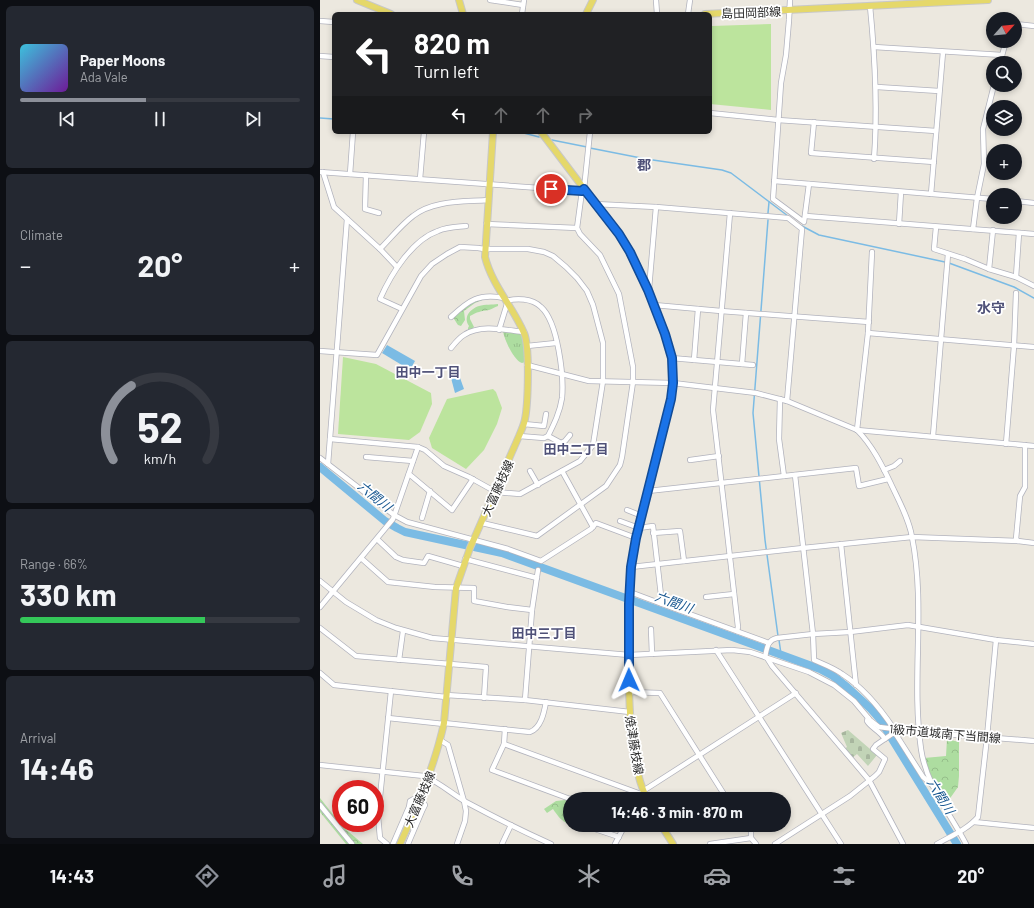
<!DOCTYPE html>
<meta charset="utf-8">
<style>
:root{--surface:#171b24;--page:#242831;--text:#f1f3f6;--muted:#9ea1a6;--line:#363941;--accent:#8c9099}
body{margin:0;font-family:Barlow,"Noto Sans JP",sans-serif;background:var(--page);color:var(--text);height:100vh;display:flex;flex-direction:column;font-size:15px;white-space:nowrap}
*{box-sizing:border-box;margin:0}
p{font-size:13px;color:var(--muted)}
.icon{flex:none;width:22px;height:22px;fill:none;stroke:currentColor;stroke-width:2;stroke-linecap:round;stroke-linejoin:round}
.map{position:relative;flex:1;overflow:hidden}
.side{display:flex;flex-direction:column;gap:6px;padding:6px;background:#0d0f14;width:320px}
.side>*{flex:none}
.top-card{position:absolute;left:12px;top:12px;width:380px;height:122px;border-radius:6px;box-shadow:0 2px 6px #0003;background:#202124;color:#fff;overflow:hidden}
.needle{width:26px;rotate:63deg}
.fabs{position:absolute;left:666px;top:12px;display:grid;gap:8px}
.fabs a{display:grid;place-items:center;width:36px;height:36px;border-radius:50%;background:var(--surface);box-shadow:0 2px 6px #0003;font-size:20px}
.speed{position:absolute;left:12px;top:780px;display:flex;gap:8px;font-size:20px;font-weight:700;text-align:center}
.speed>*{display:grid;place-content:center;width:52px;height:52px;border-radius:50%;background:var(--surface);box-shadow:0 2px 6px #0003;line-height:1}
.speed .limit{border:6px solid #d22;background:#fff;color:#111}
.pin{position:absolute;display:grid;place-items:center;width:34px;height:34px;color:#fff;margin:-17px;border:2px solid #fff;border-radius:50%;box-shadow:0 1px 4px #0007}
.me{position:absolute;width:44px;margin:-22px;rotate:359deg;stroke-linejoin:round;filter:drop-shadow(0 0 3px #0008)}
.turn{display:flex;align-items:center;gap:14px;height:84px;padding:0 16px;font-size:18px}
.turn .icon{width:52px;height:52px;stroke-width:2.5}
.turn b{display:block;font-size:28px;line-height:34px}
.lanes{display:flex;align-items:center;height:38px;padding:0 16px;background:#0003;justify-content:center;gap:20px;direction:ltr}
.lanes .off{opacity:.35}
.big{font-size:30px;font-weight:700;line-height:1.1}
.side .widget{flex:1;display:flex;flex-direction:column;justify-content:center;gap:6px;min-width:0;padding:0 14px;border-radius:6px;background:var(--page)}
.side .dial{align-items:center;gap:0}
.dial svg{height:104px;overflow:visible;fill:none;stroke:var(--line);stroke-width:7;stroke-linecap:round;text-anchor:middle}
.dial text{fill:var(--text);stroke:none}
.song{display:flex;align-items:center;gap:12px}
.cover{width:48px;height:48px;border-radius:6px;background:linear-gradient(135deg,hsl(190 70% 55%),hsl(280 70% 35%))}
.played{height:4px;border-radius:2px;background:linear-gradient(90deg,var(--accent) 45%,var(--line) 45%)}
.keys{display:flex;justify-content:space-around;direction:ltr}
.heat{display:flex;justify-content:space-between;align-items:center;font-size:22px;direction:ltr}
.charge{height:6px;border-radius:3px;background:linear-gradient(90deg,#34c759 66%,var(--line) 0)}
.trip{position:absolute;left:243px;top:792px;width:228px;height:40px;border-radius:20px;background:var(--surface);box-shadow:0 2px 6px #0003;font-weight:700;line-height:40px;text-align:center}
.tab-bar{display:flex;height:64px;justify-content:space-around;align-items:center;background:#090b0e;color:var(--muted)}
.tab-bar .icon{width:28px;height:28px}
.tab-bar .selected{color:var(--accent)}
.tab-bar b{font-size:18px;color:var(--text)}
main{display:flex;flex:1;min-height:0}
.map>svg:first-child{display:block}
.forest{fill:url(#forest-crowns)}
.cemetery{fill:url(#cemetery-stones)}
.park{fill:url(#park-tufts)}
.pitch{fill:#bce49d}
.water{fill:#7bbbe4}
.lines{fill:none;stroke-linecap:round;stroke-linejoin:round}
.stream{stroke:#7bbbe4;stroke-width:1.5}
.river{stroke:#7bbbe4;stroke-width:8}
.minor-casing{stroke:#b2b3bd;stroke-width:6}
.major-casing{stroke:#c8c8c8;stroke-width:8}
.minor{stroke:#fff;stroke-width:4.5}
.major{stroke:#e5d86a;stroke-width:6}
.route-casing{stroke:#114b97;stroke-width:10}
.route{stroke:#1a73e8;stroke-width:7}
.labels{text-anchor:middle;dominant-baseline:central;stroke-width:3.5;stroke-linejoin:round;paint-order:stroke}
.street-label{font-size:12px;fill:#2b2b2b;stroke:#fff}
.neighbourhood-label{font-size:13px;font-weight:bold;fill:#4f5178;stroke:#fff}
.water-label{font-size:13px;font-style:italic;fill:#195891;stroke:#fff}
.quarter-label{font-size:14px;font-weight:bold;fill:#4f5178;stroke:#fff}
</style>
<main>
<section class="side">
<div class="widget">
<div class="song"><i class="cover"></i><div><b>Paper Moons</b><p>Ada Vale</p></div></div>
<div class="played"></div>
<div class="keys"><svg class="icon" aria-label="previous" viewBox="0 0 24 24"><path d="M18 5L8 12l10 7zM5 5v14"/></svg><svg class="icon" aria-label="pause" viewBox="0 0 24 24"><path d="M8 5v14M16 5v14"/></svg><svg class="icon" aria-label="next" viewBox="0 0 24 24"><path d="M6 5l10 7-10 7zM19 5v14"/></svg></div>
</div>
<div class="widget"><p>Climate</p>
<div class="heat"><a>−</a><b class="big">20°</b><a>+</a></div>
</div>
<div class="widget dial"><svg viewBox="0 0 100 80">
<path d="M14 69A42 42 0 1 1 86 69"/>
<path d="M14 69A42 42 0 0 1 28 12" stroke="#8c9099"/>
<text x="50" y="56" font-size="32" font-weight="700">52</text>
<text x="50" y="72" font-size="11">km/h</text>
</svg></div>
<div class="widget"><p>Range · 66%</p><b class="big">330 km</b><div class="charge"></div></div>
<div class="widget"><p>Arrival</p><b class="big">14:46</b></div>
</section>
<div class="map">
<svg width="714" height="844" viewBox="0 0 714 844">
<defs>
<pattern id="forest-crowns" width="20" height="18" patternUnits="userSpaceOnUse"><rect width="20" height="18" fill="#addda0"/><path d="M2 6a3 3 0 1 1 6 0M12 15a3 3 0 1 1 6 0" fill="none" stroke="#95be8a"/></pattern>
<pattern id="cemetery-stones" width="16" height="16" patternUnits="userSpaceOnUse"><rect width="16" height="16" fill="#c2d4b7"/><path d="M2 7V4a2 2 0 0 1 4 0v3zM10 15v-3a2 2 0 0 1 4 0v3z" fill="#a7b69e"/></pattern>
<pattern id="park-tufts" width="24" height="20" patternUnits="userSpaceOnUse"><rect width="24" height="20" fill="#addda0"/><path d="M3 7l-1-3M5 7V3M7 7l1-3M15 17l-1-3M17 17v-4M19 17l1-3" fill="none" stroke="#95be8a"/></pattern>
</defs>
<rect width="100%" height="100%" fill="#ece8df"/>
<g class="forest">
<path d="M158 298H176V299H165L155 303 144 311 145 320 141 326 138 325C137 324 135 320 134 319 133 312 152 301 158 298Z"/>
<path d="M178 304V306C174 307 173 309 169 310 161 311 157 312 150 316V319L154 327 152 329 148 330V328L149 326C143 317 150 309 159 306 165 304 172 305 178 304Z"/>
<path d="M627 739 639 742V776L638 787 626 804 616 788 604 758 626 756Z"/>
<path d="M0 798 23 827 43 844H26L0 812Z"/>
<path d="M245 800 250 801V825H259L260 827C245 824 241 821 233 809L227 813 224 809 236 801Z"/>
</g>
<path class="cemetery" d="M528 730 557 755 548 766 537 754 532 758 524 749 527 747 521 733Z"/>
<path class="park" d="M183 331 202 332 206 360 205 362 202 363C194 361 184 339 183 331Z"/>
<g class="pitch">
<path d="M451 24V110L390 104 392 26Z"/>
<path d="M23 357 56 364 111 393 112 404 100 432 89 440 18 434Z"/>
<path d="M173 389 176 392 182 408 177 424 164 450 146 469 112 448 109 438 127 399Z"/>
</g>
<g class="water">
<path d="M67 345 95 361 90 370 62 353Z"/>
<path d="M139 375 144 389 135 393 131 378Z"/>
</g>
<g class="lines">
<g class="stream">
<path d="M0 118 14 119"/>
<path d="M200 132 219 137"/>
<path d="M232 140 267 147"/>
<path d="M270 148 326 159 402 170 411 173 468 216"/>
<path d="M448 213 449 202"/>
<path d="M448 220 433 413 445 540 458 636"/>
<path d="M482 226 499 235 625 262"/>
<path d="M629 263 694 287 714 298"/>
<path d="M459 640 461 654"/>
</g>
<path class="river" d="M0 467 65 521 77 528 85 532 182 553 500 669 513 676 527 687 551 709 559 718 637 844"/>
<g class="minor-casing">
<g id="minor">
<path d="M170 0 203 5"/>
<path d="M336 0 337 14"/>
<path d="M470 0 469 20 466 55 461 83 453 199 484 222 489 184"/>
<path d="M550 6C555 57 558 107 554 159"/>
<path d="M202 14 204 0"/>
<path d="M368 14 370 0"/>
<path d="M0 21 14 22"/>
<path d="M695 24 714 26"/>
<path d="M554 47 682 55"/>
<path d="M0 56 14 57"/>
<path d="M680 63 686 41"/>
<path d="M557 87 619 91"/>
<path d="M390 113 458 120 616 131"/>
<path d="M494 122 491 153 614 162"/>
<path d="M0 172 262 191"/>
<path d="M3 172 14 207 60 249 77 267"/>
<path d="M30 174 33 132"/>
<path d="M46 175 45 209 59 213"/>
<path d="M100 179 104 132"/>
<path d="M454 181 673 199"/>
<path d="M611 194 623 52"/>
<path d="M695 201 714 203"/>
<path d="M275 204 336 207 468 218 482 229 467 401"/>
<path d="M410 213 393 410 418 627 417 631"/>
<path d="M486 216 714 234"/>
<path d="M166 224 257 228"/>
<path d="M579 224 581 192"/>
<path d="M616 227 614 249 645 259 669 269"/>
<path d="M653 229 657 198 664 164 663 129 674 85"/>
<path d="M673 230 669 269 696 277 714 286"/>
<path d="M60 249C71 238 81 225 93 216 113 200 143 202 168 200"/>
<path d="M696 277 699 233"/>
<path d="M329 289 336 207"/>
<path d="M186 301C196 298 212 298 221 307 238 322 244 376 242 398 240 412 234 424 228 436L224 438 199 436"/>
<path d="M334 305 401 311 549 322"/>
<path d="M82 309 60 299C71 274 92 240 118 231 127 227 137 227 146 226"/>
<path d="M131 317C149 300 159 293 184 298"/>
<path d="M179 330 187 304"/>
<path d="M548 333 714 347"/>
<path d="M207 346 236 343"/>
<path d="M131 348C135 343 139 338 144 335 161 324 185 330 204 332"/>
<path d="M0 351 57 355 101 276 112 264 127 254 140 247 158 248 164 249H208L224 252 233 256 246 267 257 278 267 291 273 305 283 343V381L273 445 260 461 200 494 176 492 149 477 124 466 105 450 98 447 10 439"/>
<path d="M351 358 433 365"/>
<path d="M374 360 378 309"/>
<path d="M422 364 426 313"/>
<path d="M207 365 269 381 353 383 436 393 467 401 537 430 714 446"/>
<path d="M460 399 459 439 464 476"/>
<path d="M204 424 224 426 226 414"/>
<path d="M537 430C552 445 562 465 571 484 579 501 589 519 592 537 606 607 591 679 601 749 606 785 630 813 646 844"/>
<path d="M537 430 548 333 552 252"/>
<path d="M228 436 241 443 245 441 250 435"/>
<path d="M613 436 628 254"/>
<path d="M686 444 694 346 696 293"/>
<path d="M46 457 93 461"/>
<path d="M0 458 74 515 87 522 188 549 221 561 271 529 276 523 316 538"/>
<path d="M370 460 399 456"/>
<path d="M8 464 27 219"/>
<path d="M564 470 574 466 580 461"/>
<path d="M210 471 218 485"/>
<path d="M242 471 273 527"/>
<path d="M89 474 132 510 153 479"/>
<path d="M475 475 493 634 494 660C503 664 514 668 522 674 544 688 560 708 574 729"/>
<path d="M328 491 536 468 539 486 568 479"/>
<path d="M307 510 322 516"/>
<path d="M102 518 110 491"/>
<path d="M300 521 319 528 333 526 342 604 310 592"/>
<path d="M162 523 217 536 286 486 300 465 302 457 313 382V367L299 294 280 255 260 234 257 228 262 191 264 189 270 132"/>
<path d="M333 533 360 531 364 561"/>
<path d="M57 539 76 557 83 560 104 563 108 556 143 566"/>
<path d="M698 541 696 539 700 496 705 487V445"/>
<path d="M521 544 536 685"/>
<path d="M41 558 68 582 115 587 154 588V601L187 607 212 610"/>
<path d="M145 559 217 578"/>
<path d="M311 567 483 548 592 537 698 541 714 543"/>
<path d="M0 581 26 602 56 620 76 628 112 638 309 655 412 650 430 652 489 672 514 685 534 701 550 720 559 727 599 732 714 741"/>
<path d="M386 597 414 594"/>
<path d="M342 604 449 643"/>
<path d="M0 607 73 519 98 447"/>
<path d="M0 628 36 656 166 667 164 698"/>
<path d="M331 629 332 654"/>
<path d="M396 650 521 844"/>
<path d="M445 657C447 649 447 640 457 638L493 634 530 632 588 625 676 640 714 644"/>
<path d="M447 658 452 666 549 780 583 844"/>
<path d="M79 660 83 631"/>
<path d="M0 673 14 685 126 697"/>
<path d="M309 692 340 693 407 799"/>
<path d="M126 695 205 700 310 712"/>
<path d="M205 700 212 610 218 570"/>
<path d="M68 718 124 724"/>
<path d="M548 718 547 721C551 728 559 730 565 739"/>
<path d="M124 723 210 732C221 728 224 713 226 702"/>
<path d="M185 729 184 744 172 770 250 799"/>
<path d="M120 740 128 745 144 801 146 811 145 821 137 844"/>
<path d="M184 744 321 794"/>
<path d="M0 765 104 776C119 782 132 794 146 802 174 817 202 831 231 844"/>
<path d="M318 799 323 791 476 693"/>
<path d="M0 805 32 844"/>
<path d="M654 822 714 828"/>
<path d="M269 825V827L299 837"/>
<path d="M431 825V838L436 844"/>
<path d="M67 844 60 838 58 816 71 691"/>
<path d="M73 844 89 807 90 801C96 797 102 800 105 805L102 811 88 844"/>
<path d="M182 844 191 825"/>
<path d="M295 844 305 825"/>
<path d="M390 844 431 838"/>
<path d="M455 844 530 796 555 776 559 772 565 759 553 749 556 745 572 734 575 733 603 777 611 784"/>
<path d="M617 844C631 836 648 829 658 817L667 737 676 640"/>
</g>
</g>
<g class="major-casing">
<g id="major">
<path d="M37 0 71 14"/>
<path d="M139 0 143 14"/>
<path d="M266 14 273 0"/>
<path d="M385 14 668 0"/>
<path d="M221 132 299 235C317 262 329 290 340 321 344 333 350 346 352 359 353 373 353 386 351 399 343 432 335 464 327 496 321 520 314 543 311 568 307 608 309 649 309 689 310 722 312 769 327 799"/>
<path d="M341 825 353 844"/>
<path d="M80 844C98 804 115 765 124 723L136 588 150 548 199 436C201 431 204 425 205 419 208 404 210 346 204 333 193 307 172 285 165 257L173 132"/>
</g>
</g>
<use href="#minor" class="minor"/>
<use href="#major" class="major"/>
</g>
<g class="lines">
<g class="route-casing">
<path id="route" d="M231 189 262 191 264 189 299 234 310 252 328 290 345 334 352 358 353 383 351 399 316 538 311 567 309 604V680"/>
</g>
<use href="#route" class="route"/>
</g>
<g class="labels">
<g class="street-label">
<text transform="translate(431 12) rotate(-2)">島田岡部線</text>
<text transform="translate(177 488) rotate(-66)">大富藤枝線</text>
<text transform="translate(625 733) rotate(5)">1級市道城南下当間線</text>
<text transform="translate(315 745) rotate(81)">焼津藤枝線</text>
<text transform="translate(99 799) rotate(-67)">大富藤枝線</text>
</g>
<g class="neighbourhood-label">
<text x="108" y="372">田中一丁目</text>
<text x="256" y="449">田中二丁目</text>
<text x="224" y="633">田中三丁目</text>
</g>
<g class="water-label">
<text transform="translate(55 496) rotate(39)">六間川</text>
<text transform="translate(354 602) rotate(20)">六間川</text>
<text transform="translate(621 796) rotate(58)">六間川</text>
</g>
<g class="quarter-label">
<text x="324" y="164">郡</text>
<text x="671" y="307">水守</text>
</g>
</g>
</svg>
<div class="fabs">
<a><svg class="needle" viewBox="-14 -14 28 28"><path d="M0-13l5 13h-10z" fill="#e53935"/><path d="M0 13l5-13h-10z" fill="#9ea1a6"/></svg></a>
<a><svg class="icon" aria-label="search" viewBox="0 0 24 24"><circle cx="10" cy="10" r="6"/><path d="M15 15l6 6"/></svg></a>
<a><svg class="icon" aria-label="layers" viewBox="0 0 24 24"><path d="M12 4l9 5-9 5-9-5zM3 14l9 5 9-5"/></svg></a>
<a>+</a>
<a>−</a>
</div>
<div class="speed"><div class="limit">60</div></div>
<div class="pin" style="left:231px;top:189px;background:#d93025"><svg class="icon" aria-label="arrive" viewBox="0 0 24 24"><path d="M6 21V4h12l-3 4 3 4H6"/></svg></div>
<svg class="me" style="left:309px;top:680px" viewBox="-20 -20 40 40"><path d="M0-17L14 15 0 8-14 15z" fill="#1a73e8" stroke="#fff" stroke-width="4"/></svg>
<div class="trip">14:46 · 3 min · 870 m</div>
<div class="top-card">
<div class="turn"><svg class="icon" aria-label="left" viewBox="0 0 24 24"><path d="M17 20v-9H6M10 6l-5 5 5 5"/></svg><div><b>820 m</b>Turn left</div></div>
<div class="lanes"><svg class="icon" aria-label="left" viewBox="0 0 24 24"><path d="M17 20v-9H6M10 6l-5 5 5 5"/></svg><svg class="icon off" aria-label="ahead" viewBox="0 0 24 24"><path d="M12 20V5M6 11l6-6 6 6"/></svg><svg class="icon off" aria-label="ahead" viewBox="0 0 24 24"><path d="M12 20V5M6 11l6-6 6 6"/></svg><svg class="icon off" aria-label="right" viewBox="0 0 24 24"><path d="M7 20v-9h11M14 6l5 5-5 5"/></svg></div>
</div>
</div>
</main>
<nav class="tab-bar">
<b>14:43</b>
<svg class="icon selected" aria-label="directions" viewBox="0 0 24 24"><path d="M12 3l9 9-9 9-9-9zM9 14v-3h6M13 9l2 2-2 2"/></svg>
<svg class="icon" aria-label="music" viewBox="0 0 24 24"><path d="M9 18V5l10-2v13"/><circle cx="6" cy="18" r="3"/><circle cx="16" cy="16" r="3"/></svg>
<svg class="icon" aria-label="phone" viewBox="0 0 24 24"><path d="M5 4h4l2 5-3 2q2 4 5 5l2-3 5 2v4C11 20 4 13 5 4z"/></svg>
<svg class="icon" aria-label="climate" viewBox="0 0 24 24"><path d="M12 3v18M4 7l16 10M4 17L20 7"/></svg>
<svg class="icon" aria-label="car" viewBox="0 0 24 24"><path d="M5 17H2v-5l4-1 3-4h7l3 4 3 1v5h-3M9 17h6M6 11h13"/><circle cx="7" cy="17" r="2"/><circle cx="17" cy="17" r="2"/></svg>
<svg class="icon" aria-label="filters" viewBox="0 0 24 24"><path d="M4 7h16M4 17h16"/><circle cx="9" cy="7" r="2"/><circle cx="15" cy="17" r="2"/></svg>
<b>20°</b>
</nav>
